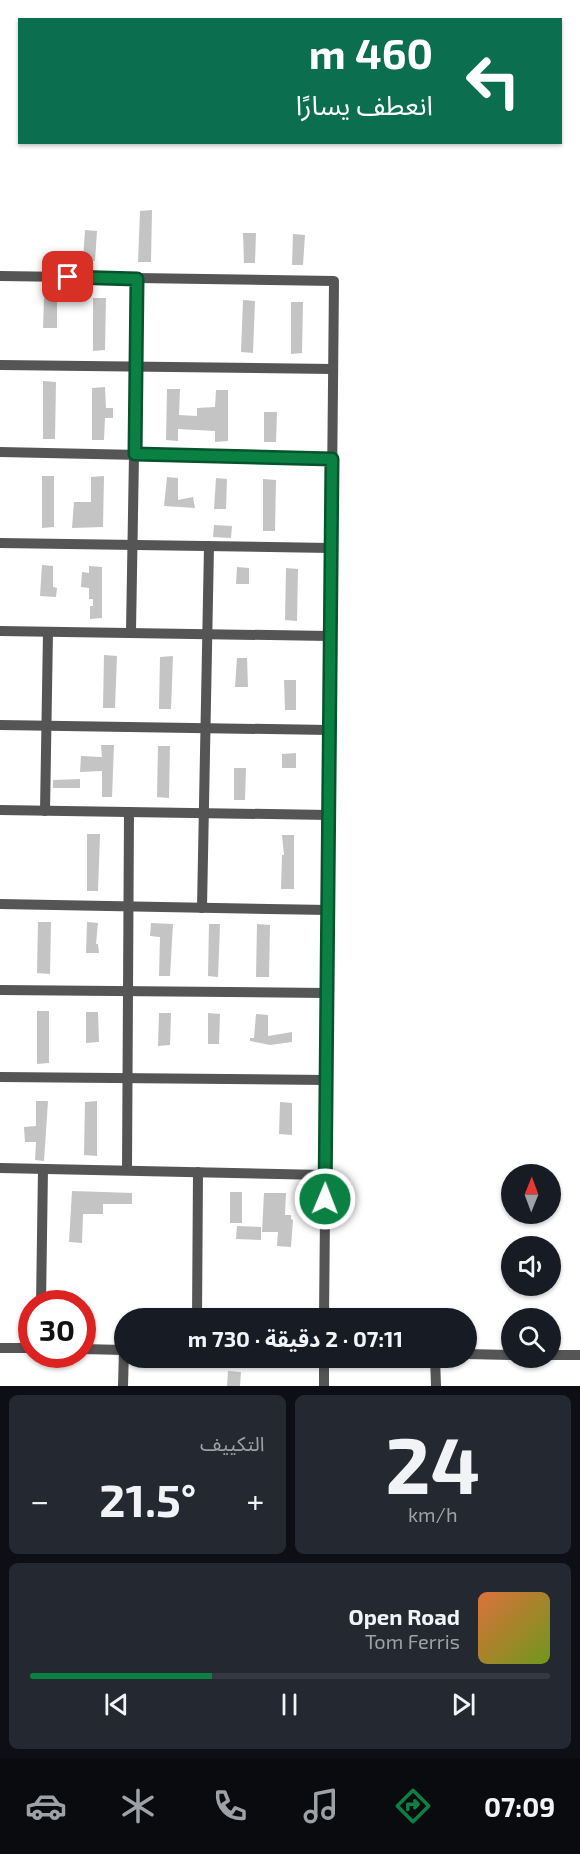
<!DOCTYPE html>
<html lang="ar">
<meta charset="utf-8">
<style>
:root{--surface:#171b24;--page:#242831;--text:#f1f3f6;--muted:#9ea1a6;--line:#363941;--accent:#0b8043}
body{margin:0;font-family:"Exo 2","Noto Sans Arabic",sans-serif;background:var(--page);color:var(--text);direction:rtl;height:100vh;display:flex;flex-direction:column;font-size:22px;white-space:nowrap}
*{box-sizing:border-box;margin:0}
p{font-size:20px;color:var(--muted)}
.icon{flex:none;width:33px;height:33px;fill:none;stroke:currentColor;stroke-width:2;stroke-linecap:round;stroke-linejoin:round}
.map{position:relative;height:1386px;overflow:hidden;direction:ltr}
.panel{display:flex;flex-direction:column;gap:9px;padding:9px;background:#0d0f14;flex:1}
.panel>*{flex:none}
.banner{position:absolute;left:18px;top:18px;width:544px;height:126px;border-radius:0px;box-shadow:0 2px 4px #0004;direction:rtl;background:#0b6e4f;color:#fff;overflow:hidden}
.needle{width:39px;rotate:1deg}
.tools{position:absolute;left:501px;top:1164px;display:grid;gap:12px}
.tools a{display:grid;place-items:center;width:60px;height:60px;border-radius:50%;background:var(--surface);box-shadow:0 2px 4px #0004;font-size:30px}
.speed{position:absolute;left:18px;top:1290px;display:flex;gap:12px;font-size:30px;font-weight:700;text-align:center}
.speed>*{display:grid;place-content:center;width:78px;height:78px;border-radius:50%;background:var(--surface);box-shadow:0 2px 4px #0004;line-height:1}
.speed .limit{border:9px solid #d22;background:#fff;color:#111}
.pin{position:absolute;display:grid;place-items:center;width:51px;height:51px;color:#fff;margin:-26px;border-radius:12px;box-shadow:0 3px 9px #0006}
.me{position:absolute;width:66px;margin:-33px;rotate:1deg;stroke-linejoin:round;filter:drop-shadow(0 0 4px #0008)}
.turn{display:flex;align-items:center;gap:21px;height:126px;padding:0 30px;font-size:27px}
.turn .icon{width:78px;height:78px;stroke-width:2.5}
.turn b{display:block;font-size:42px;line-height:51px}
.big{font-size:45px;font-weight:700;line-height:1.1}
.panel .widget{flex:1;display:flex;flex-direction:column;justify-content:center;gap:9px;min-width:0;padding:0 21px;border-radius:9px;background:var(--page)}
.panel .dial{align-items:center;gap:0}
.dial b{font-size:78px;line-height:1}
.song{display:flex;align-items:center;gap:18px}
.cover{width:72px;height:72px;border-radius:9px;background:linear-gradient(135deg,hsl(20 70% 55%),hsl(80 70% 35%))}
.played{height:6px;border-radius:3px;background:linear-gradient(90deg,var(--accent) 35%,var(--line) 35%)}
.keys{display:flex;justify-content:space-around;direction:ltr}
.heat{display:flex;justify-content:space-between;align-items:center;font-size:33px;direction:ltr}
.panel .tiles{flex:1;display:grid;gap:9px;grid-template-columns:1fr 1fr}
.widget:last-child{grid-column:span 2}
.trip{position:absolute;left:114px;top:1308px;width:363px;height:60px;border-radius:30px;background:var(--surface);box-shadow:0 2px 4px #0004;font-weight:700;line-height:60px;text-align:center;direction:rtl}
.tab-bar{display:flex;height:96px;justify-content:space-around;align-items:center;background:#090b0e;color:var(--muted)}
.tab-bar .icon{width:42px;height:42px}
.tab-bar .selected{color:var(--accent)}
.tab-bar b{font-size:27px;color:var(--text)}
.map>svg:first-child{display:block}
.building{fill:#c4c4c4}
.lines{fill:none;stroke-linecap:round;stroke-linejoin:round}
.minor{stroke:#555;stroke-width:10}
.route-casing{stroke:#07532c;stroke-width:15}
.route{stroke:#0b8043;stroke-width:10}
</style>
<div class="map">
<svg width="580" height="1386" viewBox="0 0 580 1386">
<rect width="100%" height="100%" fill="#fff"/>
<g class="building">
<path d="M152 210 151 262H138L140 211Z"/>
<path d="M85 230 97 231 95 261 83 260Z"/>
<path d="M243 233H256L255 263H244Z"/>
<path d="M293 234 305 235 303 265H292Z"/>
<path d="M44 298H57V328H43Z"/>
<path d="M93 298H106L105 350 93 351Z"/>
<path d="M243 300 255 301 253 353 241 352Z"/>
<path d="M291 302H303L302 353 291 354Z"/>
<path d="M43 381 56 382 55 439H43Z"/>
<path d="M105 387 106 408H113V418H105L104 440H92V388Z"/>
<path d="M167 389H180L179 415 197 416V408L215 407 216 390H228V441L215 442V431L178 429V441L166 440Z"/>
<path d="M264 412H277L276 442H264Z"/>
<path d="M42 476H54V527L42 528Z"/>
<path d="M104 476 103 527 72 528 74 502H91V477Z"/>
<path d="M167 477 178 478V500L193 497 195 508 164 506Z"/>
<path d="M216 478 227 479 226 509H214Z"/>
<path d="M263 479 276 480 275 531H263Z"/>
<path d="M214 525 232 526 231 538 213 537Z"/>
<path d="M42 565 53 566V587L57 588 56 597 40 596Z"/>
<path d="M89 566 102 567V618L90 619V606H93V599H89V588L81 587 82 572 89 573Z"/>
<path d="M237 567 249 568V584H236Z"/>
<path d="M286 568 298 569 297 621 285 620Z"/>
<path d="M104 655 117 656 115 708H103Z"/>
<path d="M173 656 171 709H159L160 657Z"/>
<path d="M237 658H247L248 687H235Z"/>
<path d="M284 680H296V710H285Z"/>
<path d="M101 745H114L112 797H102V771L80 772 81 756 102 757Z"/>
<path d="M158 746H170L169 798 157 797Z"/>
<path d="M296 753V768H282V754Z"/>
<path d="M234 768H246L245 800H234Z"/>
<path d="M80 779V788H53V780Z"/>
<path d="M87 834H100L98 891H87Z"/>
<path d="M282 835H294V889H281L282 855H284Z"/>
<path d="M38 922H51L50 974 37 973Z"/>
<path d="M87 922 98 923 96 944H98L99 953H86Z"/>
<path d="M151 923 173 924 170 976H159L160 937 150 936Z"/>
<path d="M209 924H220L218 977 208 976Z"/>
<path d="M257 924 270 925 269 977H256Z"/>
<path d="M37 1011H49V1063L37 1064Z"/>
<path d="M86 1012H98L99 1042 86 1043Z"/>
<path d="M159 1013H171L170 1045 158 1046Z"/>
<path d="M208 1013 220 1014 219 1044H208Z"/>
<path d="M256 1014 268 1015V1036L292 1032V1042L270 1045 250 1041V1038H254Z"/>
<path d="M36 1101H48L44 1161 35 1160 36 1142H25L24 1127 36 1126Z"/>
<path d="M97 1101V1156L84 1155 85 1102Z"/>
<path d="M280 1102 292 1103V1135L279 1134Z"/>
<path d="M72 1191 132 1193V1204H103V1214H83L82 1243 69 1242Z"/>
<rect x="230" y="1192" width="12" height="31"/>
<path d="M264 1193H286L285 1215H291V1219L293 1220 291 1247 277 1246 278 1232H262Z"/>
<path d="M237 1226 261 1227V1240L236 1239Z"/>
<path d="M228 1371 241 1372 240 1386H227Z"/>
</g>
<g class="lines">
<g class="minor">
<path d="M0 276 334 281 324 1318"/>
<path d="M0 365 333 369"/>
<path d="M0 452 332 459"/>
<path d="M0 543 331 548"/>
<path d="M0 631 330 636"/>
<path d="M131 631 137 279"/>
<path d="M0 725 329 730"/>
<path d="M0 810 329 815"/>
<path d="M45 811 48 632"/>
<path d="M0 904 328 910"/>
<path d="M202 908 209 546"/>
<path d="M0 990 327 993"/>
<path d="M0 1077 326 1080"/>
<path d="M0 1168 325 1175"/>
<path d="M127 1170 129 812"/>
<path d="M41 1304 43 1169"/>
<path d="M197 1318 198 1172"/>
<path d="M0 1348H32"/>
<path d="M82 1349 124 1350"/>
<path d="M466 1354 512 1355"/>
<path d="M550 1355H580"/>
<path d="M324 1358V1386"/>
<path d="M435 1358 436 1386"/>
<path d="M123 1386 124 1350"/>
</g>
</g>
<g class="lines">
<g class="route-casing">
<path id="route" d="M68 277 137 279 135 454 332 459 325 1199"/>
</g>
<use href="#route" class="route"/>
</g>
</svg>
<div class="tools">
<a><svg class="needle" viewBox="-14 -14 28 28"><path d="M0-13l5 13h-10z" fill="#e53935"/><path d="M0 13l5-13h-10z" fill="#9ea1a6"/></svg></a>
<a><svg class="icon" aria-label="sound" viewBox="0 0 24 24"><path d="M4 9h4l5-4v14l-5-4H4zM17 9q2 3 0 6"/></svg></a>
<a><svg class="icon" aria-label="search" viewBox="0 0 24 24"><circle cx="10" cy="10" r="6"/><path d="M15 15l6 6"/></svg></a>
</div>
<div class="speed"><div class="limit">30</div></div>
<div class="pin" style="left:68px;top:277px;background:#d93025"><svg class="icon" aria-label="arrive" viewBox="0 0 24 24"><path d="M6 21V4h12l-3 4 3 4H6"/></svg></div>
<svg class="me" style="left:325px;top:1199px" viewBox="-20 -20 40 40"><circle r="17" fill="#0b8043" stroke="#fff" stroke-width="3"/><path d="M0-11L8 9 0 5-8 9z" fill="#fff"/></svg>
<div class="trip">07:11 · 2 دقيقة · 730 m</div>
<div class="banner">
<div class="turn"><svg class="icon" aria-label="left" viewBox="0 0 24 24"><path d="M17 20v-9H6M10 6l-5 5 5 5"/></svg><div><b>460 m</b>انعطف يسارًا</div></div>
</div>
</div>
<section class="panel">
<div class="tiles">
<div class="widget dial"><b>24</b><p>km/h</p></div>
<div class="widget"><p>التكييف</p>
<div class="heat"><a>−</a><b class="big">21.5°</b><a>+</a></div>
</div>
<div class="widget">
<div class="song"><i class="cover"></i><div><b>Open Road</b><p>Tom Ferris</p></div></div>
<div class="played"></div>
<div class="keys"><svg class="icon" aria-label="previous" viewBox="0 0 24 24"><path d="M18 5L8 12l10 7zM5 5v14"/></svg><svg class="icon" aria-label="pause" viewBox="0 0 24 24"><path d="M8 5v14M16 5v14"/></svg><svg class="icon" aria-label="next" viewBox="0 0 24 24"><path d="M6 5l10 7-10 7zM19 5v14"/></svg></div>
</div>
</div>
</section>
<nav class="tab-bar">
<b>07:09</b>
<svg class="icon selected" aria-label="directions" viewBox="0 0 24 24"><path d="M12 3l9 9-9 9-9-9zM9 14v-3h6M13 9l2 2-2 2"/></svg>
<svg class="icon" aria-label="music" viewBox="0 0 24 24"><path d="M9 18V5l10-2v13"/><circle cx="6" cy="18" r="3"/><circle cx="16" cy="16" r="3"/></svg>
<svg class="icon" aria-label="phone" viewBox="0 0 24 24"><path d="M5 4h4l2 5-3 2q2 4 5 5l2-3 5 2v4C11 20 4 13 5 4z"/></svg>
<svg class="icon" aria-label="climate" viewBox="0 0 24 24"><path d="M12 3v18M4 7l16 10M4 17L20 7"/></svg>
<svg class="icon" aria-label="car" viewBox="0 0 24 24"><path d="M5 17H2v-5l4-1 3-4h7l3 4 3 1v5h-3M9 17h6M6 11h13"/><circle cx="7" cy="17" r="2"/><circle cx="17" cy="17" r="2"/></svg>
</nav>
